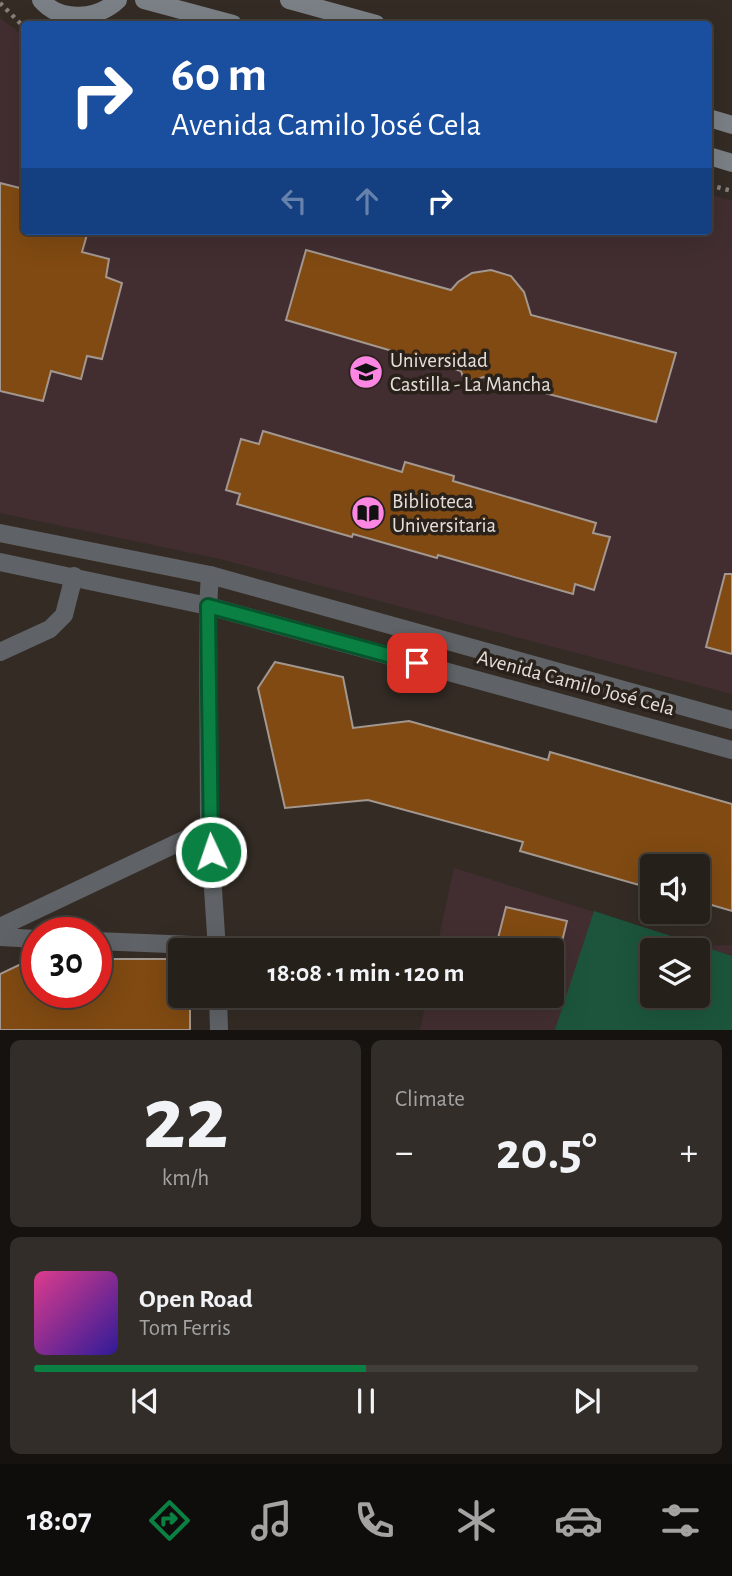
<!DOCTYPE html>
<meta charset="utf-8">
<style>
:root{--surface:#26201b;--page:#322d28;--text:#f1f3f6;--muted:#a4a3a3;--line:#423e3a;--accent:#0b8043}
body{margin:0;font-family:"Alegreya Sans",sans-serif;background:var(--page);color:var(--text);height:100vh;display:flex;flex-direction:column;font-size:26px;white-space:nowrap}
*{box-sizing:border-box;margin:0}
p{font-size:23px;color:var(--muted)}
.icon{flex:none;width:38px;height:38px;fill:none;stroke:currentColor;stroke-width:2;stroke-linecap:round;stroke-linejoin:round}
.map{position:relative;height:1030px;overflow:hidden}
.details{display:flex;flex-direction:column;gap:10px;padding:10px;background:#15120f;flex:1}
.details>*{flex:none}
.hud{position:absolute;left:21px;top:21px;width:691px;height:214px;border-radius:7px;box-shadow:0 7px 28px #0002,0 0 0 2px var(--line);background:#1a4fa0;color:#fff;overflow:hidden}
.tools{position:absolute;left:640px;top:854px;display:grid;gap:14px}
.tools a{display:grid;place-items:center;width:70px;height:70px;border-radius:7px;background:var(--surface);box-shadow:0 7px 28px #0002,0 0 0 2px var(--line);font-size:35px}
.speed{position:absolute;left:21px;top:917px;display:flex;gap:14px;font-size:35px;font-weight:700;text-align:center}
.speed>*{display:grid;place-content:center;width:91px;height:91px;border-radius:50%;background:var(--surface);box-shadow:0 7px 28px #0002,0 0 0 2px var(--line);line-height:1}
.speed .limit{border:10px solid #d22;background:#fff;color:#111}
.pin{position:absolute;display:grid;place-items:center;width:60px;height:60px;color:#fff;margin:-30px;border-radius:14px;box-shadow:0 4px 10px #0006}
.me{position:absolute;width:77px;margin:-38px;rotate:357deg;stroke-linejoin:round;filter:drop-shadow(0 0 5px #0008)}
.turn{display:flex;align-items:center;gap:24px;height:147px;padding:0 35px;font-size:32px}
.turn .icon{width:91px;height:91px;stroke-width:2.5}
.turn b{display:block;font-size:49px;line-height:60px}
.lanes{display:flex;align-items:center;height:66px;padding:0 35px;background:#0003;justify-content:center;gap:35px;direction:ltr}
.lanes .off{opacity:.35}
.big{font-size:52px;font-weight:600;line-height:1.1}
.details .widget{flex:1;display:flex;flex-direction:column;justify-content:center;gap:10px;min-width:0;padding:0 24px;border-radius:10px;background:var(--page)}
.details .dial{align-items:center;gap:0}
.dial b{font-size:91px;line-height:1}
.song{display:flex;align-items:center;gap:21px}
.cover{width:84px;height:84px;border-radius:10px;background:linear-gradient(135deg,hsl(330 70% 55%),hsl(250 70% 35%))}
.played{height:7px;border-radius:4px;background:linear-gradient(90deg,var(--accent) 50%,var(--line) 50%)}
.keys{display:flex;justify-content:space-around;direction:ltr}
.heat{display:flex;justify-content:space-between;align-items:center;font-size:38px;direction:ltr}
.details .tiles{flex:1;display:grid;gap:10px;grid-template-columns:1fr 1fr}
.widget:last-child{grid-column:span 2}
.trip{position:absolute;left:168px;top:938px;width:396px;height:70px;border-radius:7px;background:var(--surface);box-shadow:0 7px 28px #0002,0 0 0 2px var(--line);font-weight:600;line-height:70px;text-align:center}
.dock{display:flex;height:112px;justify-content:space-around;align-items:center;background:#0f0d0b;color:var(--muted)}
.dock .icon{width:49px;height:49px}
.dock .current{color:var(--accent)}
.dock b{font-size:32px;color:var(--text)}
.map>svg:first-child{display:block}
.education{fill:#422e31;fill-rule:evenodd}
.green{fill:#1c553c;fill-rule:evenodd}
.building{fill:#804a12;stroke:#a39890;stroke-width:2}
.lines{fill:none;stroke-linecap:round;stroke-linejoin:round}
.path{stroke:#87807a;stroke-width:4.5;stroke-dasharray:3.5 5;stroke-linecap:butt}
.street{stroke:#5f6266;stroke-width:18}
.secondary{stroke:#7b8086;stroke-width:18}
.route-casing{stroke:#07532c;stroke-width:18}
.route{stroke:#0b8043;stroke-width:12}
.labels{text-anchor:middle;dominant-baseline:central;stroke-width:7;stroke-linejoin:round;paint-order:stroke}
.poi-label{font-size:21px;fill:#e4dfda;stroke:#29211a;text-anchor:start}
.street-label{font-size:21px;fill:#e4dfda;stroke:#29211a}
</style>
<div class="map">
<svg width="732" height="1030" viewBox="0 0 732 1030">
<rect width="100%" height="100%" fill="#332b24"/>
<g class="education">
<path d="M0 18 24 36V231H709V194L732 201V694L220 559 0 513Z"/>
<path d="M454 868 703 946 732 945V1030H420L427 996H551V950H436ZM653 950H698V996H653Z"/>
</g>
<path class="green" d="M594 911 732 956V1030H555ZM653 950H698V996H653Z"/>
<g class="building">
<path d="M0 183 24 189V231H88L82 252 109 259 106 277 122 283 102 359 87 356 81 379 51 371 43 401 0 391Z"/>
<path d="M306 250 451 290 458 282 472 273 491 270 511 276 524 292 531 315 676 353 656 422 483 377 474 381 463 377 461 371 286 320Z"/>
<path d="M263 431 402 472 405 462 454 476 453 481 596 523 593 533 610 537 594 590 575 584 573 594 438 555 437 558 353 534 352 537 237 504 240 494 226 490 241 439 259 444Z"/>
<path d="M725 574H732V654L706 647Z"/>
<path d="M275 662 343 677 353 728 409 721 548 760 550 752 732 804V911L698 901V866H653V889L520 851 523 842 368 800 285 808 258 688Z"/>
<path d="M506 907 567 921 560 950H495Z"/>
<path d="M96 959H180V996H190V1030H0V974L19 965 37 961V992H96Z"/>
</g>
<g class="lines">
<g class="path">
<path d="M0 3 24 27"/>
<path d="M709 185 732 191"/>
</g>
<g class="street">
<path d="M0 533 210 575 732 720"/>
<path d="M0 562 208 606 732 750"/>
<path d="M210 575 208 606 209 828 217 950"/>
<path d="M0 652 50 629 64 615 74 576"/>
<path d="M0 927 209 828"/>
<path d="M0 937 37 939"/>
<path d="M96 941 217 946"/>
<path d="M218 996 219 1030"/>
</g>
<g class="secondary">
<path d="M41 0C61 23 98 19 118 0"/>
<path d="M144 0 233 24"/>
<path d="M289 0 376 24"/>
<path d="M709 118 732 125"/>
<path d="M709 156 732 163"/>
</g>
</g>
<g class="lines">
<g class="route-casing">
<path id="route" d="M211 852 208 606 417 663"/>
</g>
<use href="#route" class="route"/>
</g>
<defs>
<g id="university-disc" transform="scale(1.75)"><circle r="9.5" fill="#fd86e2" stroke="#29211a"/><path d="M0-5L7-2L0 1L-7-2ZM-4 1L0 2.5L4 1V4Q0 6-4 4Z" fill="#111"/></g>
<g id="library-disc" transform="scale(1.75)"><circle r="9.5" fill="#fd86e2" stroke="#29211a"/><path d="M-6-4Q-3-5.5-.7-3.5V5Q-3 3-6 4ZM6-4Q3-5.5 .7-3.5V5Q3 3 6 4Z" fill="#111"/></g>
</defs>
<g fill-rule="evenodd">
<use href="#university-disc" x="366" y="372"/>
<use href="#library-disc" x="368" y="513"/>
</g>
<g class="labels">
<g class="poi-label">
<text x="390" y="360">Universidad<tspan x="390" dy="24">Castilla - La Mancha</tspan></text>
<text x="392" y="501">Biblioteca<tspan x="392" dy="24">Universitaria</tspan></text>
</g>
<g class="street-label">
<text transform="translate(576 683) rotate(15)">Avenida Camilo José Cela</text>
</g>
</g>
</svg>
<div class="tools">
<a><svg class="icon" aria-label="sound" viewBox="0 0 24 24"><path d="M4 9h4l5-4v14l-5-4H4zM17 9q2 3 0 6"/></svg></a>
<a><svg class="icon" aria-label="layers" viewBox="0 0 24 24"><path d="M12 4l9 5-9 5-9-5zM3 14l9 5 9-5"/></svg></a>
</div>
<div class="speed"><div class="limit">30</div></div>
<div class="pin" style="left:417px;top:663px;background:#d93025"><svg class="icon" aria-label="arrive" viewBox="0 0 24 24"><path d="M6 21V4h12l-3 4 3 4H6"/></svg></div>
<svg class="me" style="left:211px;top:852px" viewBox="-20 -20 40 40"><circle r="17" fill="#0b8043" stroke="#fff" stroke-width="3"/><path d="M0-11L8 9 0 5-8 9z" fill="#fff"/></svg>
<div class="trip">18:08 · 1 min · 120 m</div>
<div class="hud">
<div class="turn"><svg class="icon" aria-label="right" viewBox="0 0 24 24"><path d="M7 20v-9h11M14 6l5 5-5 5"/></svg><div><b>60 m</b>Avenida Camilo José Cela</div></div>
<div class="lanes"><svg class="icon off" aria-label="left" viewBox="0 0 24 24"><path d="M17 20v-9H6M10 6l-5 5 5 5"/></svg><svg class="icon off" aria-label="ahead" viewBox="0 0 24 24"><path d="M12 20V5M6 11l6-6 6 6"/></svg><svg class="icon" aria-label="right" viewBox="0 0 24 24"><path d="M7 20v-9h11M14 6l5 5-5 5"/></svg></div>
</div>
</div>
<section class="details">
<div class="tiles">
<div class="widget dial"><b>22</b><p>km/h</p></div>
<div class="widget"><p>Climate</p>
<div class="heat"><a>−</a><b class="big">20.5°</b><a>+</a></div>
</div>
<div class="widget">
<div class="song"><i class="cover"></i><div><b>Open Road</b><p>Tom Ferris</p></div></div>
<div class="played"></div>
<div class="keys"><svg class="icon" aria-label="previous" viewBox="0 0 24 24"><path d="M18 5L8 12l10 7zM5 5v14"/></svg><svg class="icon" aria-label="pause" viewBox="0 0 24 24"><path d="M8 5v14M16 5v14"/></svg><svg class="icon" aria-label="next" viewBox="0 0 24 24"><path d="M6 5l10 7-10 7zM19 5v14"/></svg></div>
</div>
</div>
</section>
<nav class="dock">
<b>18:07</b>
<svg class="icon current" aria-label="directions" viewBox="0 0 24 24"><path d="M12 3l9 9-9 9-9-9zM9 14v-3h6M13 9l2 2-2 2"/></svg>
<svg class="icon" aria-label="music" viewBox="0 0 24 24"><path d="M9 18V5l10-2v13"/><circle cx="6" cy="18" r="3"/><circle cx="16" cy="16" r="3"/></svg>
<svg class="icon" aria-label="phone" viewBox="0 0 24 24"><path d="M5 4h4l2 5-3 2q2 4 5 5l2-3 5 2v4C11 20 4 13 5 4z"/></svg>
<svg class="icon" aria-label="climate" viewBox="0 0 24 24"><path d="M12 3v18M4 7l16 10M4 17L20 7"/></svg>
<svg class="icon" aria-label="car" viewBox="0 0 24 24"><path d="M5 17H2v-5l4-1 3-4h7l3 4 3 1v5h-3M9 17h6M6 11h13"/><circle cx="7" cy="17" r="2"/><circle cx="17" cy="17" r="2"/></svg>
<svg class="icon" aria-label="filters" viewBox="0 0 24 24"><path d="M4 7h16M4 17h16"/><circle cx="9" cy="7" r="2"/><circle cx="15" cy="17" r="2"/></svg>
</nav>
